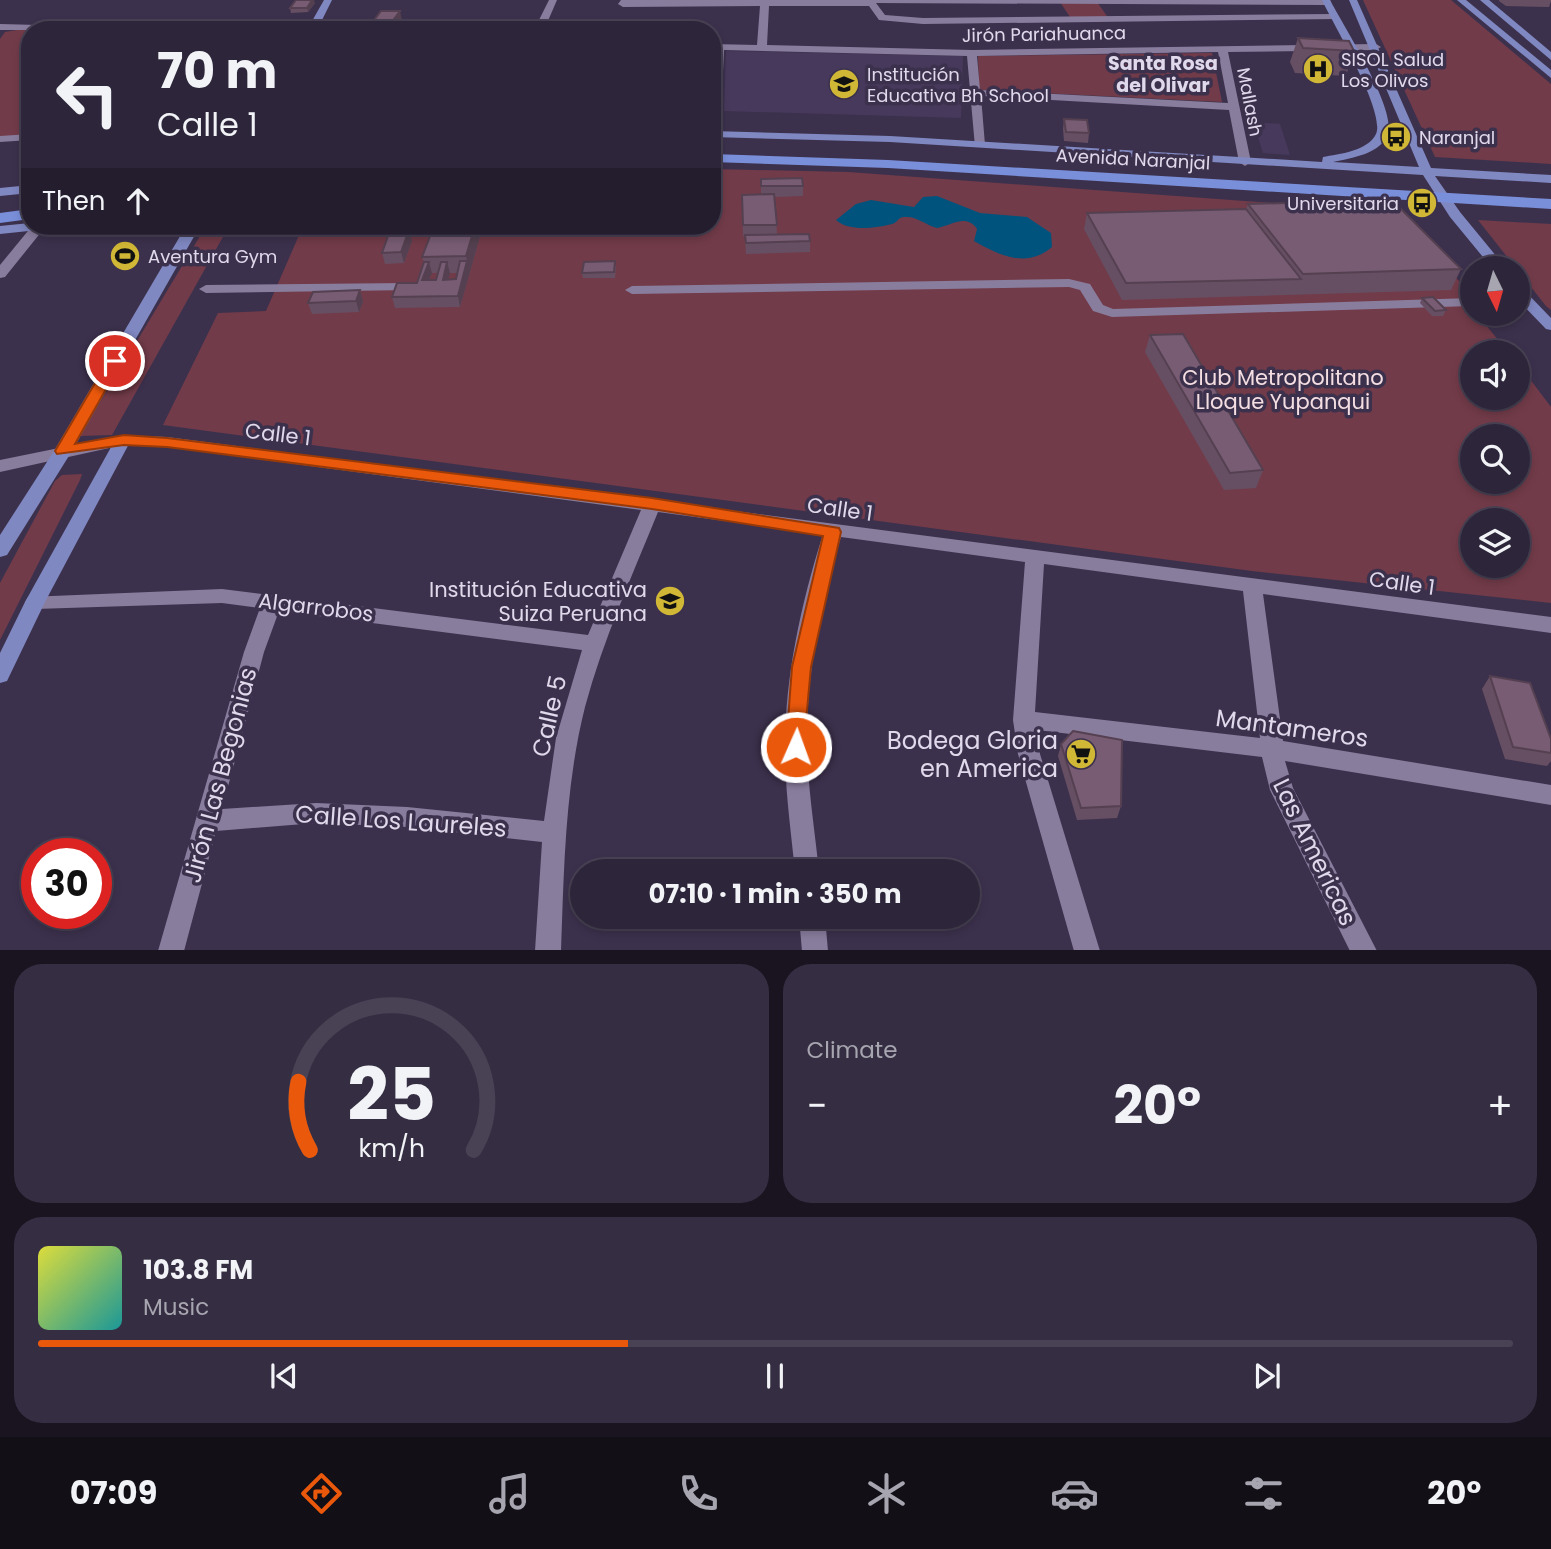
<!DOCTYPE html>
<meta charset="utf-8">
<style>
:root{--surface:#2d253a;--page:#352d42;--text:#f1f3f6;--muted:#a7a5af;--line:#484254;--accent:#ea580c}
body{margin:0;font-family:Poppins,sans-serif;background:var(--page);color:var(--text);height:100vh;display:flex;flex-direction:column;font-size:26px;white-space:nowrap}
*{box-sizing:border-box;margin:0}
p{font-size:23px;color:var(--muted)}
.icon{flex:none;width:38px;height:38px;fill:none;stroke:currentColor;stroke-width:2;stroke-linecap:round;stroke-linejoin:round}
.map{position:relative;height:950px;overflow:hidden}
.drawer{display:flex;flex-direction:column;gap:14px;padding:14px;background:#191420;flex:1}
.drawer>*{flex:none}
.banner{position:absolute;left:21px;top:21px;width:700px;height:214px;border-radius:28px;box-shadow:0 4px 10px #0003,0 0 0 2px var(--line);background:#2d253a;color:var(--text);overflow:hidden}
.needle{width:46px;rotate:175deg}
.tools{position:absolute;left:1460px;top:256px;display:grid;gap:14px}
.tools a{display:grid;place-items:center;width:70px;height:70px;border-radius:50%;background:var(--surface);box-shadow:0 4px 10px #0003,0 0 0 2px var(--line);font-size:35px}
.speed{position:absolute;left:21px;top:838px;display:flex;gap:14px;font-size:35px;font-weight:700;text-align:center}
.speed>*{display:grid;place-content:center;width:91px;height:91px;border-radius:50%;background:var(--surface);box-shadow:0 4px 10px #0003,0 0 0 2px var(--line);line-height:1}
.speed .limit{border:10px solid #d22;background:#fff;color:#111}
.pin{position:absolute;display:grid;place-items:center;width:60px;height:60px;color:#fff;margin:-30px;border:4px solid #fff;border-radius:50%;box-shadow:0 2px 7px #0007}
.me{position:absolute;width:77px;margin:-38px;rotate:2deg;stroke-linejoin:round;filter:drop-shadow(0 0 5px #0008)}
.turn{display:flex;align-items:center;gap:24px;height:147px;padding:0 21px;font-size:32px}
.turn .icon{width:91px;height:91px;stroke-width:2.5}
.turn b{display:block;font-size:49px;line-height:60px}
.then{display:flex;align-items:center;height:66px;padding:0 21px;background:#0003;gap:14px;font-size:26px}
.big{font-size:52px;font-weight:700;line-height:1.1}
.drawer .tile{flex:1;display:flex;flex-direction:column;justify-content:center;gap:10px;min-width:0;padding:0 24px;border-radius:28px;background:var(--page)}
.drawer .dial{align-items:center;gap:0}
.dial svg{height:182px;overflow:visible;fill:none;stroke:var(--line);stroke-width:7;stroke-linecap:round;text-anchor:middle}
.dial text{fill:var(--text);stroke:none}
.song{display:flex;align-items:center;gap:21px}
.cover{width:84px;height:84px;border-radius:10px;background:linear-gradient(135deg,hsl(60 70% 55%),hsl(180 70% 35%))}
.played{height:7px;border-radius:4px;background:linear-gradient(90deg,var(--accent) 40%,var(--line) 40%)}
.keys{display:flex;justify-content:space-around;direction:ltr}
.heat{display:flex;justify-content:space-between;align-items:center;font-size:38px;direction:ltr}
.drawer .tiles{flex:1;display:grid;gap:14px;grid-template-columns:1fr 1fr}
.tile:last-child{grid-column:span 2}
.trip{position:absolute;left:570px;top:859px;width:410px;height:70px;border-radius:35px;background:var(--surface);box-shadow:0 4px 10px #0003,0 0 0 2px var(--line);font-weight:700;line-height:70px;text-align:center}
.dock{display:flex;height:112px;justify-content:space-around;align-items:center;background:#120f17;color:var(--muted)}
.dock .icon{width:49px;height:49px}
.dock .selected{color:var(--accent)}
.dock b{font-size:32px;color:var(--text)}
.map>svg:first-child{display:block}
.built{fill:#47395b}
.green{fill:#723b49;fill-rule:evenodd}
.water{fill:#00537d}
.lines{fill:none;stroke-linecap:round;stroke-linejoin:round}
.minor{fill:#897d9d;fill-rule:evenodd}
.major{fill:#8088c2;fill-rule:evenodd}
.highway{fill:#7a8fda;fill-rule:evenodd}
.wall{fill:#674f63;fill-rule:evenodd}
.shaded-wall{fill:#544050}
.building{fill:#785c73;stroke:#544050;stroke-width:2}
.route{fill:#ea580c;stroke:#983908;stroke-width:2}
.labels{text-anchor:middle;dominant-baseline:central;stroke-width:7;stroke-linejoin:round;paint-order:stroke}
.far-street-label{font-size:18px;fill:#e0d9eb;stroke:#3c314d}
.far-poi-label{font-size:18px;fill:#e0d9eb;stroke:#3c314d;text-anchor:start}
.far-neighbourhood-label{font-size:19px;font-weight:bold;fill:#e0d9eb;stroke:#3c314d}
.park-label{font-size:21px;fill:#f4dee2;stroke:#3c314d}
.street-label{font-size:21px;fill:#e0d9eb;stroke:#3c314d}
.poi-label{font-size:21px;fill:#e0d9eb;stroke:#3c314d;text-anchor:end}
.near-street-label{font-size:24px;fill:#e0d9eb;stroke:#3c314d}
.near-poi-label{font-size:24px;fill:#e0d9eb;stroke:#3c314d;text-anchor:end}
</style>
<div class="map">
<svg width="1551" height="951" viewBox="0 0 1551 951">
<rect width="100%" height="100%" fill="#3c314d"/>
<g class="built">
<path d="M726 51 963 56 961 118 724 111Z"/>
<path d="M1253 122 1280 124 1290 155 1263 153Z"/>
</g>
<g class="green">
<path d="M1363 0H1451L1551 84V164L1435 157Z"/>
<path d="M1060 2H1097L1109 19 1072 20Z"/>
<path d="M17 30H30V135L0 138V39L5 32Z"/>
<path d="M1212 53 1222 102 979 90 978 56Z"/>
<path d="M712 169 848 172 1395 212 1472 295V313H1476L1508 352H1472V397H1517V362L1551 407V603L1252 571 163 425 218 313 266 311 303 226H712ZM1472 436H1517V481H1472ZM1472 520H1517V565H1472Z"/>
<path d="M1478 220 1551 224V310L1546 306Z"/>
<path d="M206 226H229L112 435 80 436Z"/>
<path d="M82 474 80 480 0 640V583L55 481 62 475Z"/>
</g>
<path class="water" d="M937 196 980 213 1027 217 1051 233 1052 247C1026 269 999 255 974 241L977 229C966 213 951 226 937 228 926 225 916 216 905 217 897 217 899 222 892 224 876 228 849 232 836 220L856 204 871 200 914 207 923 197Z"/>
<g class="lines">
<g class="minor">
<path d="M549 0H557L544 30H534Z"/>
<path d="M621 0H1330L1331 2 1327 5 876 3 885 15 923 18 1334 14 1339 17 1337 19 923 24 879 20 869 6H769L767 45 972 50 1376 44 1381 47 1376 50 1228 52 1251 162 1245 166 1239 162 1229 110 981 96 985 145 975 147 967 56 724 50 720 134 714 137 712 44 757 45 760 6 623 7 618 4ZM1218 52 1228 103 980 90 977 56Z"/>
<path d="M0 24 115 27 120 30H0Z"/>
<path d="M30 134V140L0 142V136Z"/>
<path d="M32 226H46L5 277 0 278V265Z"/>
<path d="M1069 279 1090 284 1103 305 1113 309 1472 298V306L1112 317 1093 311 1080 290 1069 287 632 294 625 290 632 286Z"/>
<path d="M407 283 412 284V290L206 293 199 289 206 285Z"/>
<path d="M123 435 167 437 1551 617V633L1263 594 1283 741 1551 785V805L1285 761 1293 788 1377 951H1350L1270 790 1262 757 1037 730 1040 754 1100 951H1074L1018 754 1013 720 1025 562 841 537C820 606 806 676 807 748 808 790 815 831 819 872H795C791 831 785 790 785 749 785 676 801 604 823 534L658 512C632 576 603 640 585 707 565 786 564 869 561 951H535L542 842 407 827 316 823 216 831 184 951H158L244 652 260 608 222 603 35 609 28 607 25 602 28 597 222 589 588 635 641 510 167 447 123 445 0 472V460ZM1044 564 1243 591 1260 738 1035 712ZM279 611 582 650 556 738 544 821 407 807 316 803 222 809 264 652Z"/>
<path d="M799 917H825L828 951H802Z"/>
</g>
<g class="major">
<path d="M324 0H332L317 30H307Z"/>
<path d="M1322 0H1330C1343 25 1396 108 1388 133 1382 154 1351 158 1333 162L1419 167 1349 0H1357L1431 168 1551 175V183L1435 176 1460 212 1506 268H1492L1450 217 1423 175 890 142 712 137V131L890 136 1322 162 1323 157C1339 154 1368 151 1376 134 1386 112 1333 24 1322 0Z"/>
<path d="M1457 0H1466L1551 70V78Z"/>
<path d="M1480 0H1489L1551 52V60Z"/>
<path d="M30 185V193L0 196V188Z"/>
<path d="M30 223V226H45L38 230 0 234V226Z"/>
<path d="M186 226H200L72 451 7 555 0 557V535L54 451Z"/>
<path d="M1517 287 1522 288 1551 318V330L1546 329 1517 299Z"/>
<path d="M123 435 131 440 45 602 7 681 0 683V653L25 602 115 440Z"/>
</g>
<g class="highway">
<path d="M712 154 888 160 1551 199V209L888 168 712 162Z"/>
<path d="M30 209V219L0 223V213Z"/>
</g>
</g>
<g class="wall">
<path d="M1499 0H1551V1L1549 7 1506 6 1499 1Z"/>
<path d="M315 3 308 12 291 13 290 8Z"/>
<path d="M402 20 394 30H373L372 23Z"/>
<path d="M1298 38 1354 51 1346 76 1295 73 1290 62Z"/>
<path d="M1064 119 1089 133 1088 143 1064 141 1063 129Z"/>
<path d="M761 179 803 186V196L775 197 777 234 810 241V252L746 254 745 236H743L742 195 761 194Z"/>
<path d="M1248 204 1461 269 1451 290 1122 300 1084 229 1087 213 1246 209Z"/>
<path d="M483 226 460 307 395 308 392 297 417 283 424 262 422 257ZM432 273H438L436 280H429ZM450 273H458L456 279H448Z"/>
<path d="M412 241 404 263 385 264 382 253Z"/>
<path d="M616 266 615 278H583L582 273Z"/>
<path d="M360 290 363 302 359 312 312 314 308 303Z"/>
<path d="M1422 298 1446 310 1443 316H1432L1420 303Z"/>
<path d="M1150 335 1263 470 1256 488 1224 490 1145 352Z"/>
<path d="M1490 676 1551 739V761L1547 766 1505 759 1482 689Z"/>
<path d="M1061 744 1121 806 1117 818 1077 820 1058 756Z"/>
</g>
<g class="shaded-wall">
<path d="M312 0H314L315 3 308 12 307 8Z"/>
<path d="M400 11 402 20 394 30H392L391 23Z"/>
<path d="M475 226H483L460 307 458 296 467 261 466 256Z"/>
<path d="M409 230 412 241 404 263 401 252Z"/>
<path d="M429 262 432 273 424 291 422 280Z"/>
<path d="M447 262 450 273 445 291 443 280Z"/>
<path d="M360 290 363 302 359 312 356 301Z"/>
</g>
<g class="building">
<path d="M296 0H312L307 8H290Z"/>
<path d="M381 11H400L391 23H372Z"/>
<path d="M1298 38 1349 41 1354 51 1303 48Z"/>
<path d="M1064 119 1087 120 1089 133 1066 132Z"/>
<path d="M802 178 803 186H761V179Z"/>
<path d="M774 194 777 225H743L742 195Z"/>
<path d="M1392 200 1461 269 1303 274 1248 204Z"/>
<path d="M1246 209 1301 279 1126 283 1087 213Z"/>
<path d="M434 226H475L466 256 422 257Z"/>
<path d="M390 230H409L401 252 382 253Z"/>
<path d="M809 234 810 241 746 243 745 235Z"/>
<path d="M460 261H467L458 296 392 297 397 283H417L424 262H429L422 280H436L441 262H447L443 280 456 279Z"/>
<path d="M615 261 614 272 582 273 584 262Z"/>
<path d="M360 290 356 301 308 303 313 292Z"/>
<path d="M1433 297 1446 310 1435 311 1422 298Z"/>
<path d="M1183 334 1263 470 1230 473 1150 335Z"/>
<path d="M1490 676 1530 683 1551 739V753L1513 747Z"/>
<path d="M1073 731 1122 740 1121 806 1081 808 1061 744Z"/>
</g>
<path class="route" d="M115 356 122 361 75 444 124 435 167 438 652 498 839 528 841 532 811 667 803 753 796 756 789 753 786 747 792 667 823 536 652 509 167 447 124 445 57 454 55 451 108 361Z"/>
<defs>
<g id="hospital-disc" transform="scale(1.575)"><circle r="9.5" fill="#d1b736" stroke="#3c314d"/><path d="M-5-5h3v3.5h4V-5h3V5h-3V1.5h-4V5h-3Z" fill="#111"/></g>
<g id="school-disc" transform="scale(1.575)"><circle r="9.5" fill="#d1b736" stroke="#3c314d"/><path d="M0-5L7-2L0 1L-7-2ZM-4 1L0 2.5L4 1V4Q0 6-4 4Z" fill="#111"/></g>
<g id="bus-disc" transform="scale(1.575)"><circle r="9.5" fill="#d1b736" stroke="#3c314d"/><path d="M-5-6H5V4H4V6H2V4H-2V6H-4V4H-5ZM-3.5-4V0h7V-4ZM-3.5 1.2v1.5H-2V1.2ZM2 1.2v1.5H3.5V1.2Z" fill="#111"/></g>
<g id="stadium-disc" transform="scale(1.575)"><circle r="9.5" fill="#d1b736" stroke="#3c314d"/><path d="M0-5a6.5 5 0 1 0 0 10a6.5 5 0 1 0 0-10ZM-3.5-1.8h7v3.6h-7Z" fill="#111"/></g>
<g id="supermarket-disc" transform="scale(1.575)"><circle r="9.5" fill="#d1b736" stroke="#3c314d"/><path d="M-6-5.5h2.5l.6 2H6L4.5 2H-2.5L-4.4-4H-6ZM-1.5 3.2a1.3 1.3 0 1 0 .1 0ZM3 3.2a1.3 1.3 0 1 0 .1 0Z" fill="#111"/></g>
</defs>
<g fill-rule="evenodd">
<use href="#hospital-disc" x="1318" y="69"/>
<use href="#school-disc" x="844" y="84"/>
<use href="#bus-disc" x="1396" y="137"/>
<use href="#bus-disc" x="1422" y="203"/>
<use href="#stadium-disc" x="125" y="256"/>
<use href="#school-disc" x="670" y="601"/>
<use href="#supermarket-disc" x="1081" y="754"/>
</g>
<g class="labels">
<g class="far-street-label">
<text transform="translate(1044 34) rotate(-1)">Jirón Pariahuanca</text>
<text transform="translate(1250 102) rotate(79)">Mallash</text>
<text transform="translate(1133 159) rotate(3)">Avenida Naranjal</text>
</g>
<g class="far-poi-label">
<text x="1341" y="59">SISOL Salud<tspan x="1341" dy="21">Los Olivos</tspan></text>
<text x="867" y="74">Institución<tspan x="867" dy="21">Educativa Bh School</tspan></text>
<text x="1419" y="137">Naranjal</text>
<text x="1399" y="203" text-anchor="end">Universitaria</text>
<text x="148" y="256">Aventura Gym</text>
</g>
<g class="far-neighbourhood-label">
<text x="1163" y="63">Santa Rosa<tspan x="1163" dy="22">del Olivar</tspan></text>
</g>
<g class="park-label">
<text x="1283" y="377">Club Metropolitano<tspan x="1283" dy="24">Lloque Yupanqui</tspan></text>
</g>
<g class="street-label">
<text transform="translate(278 434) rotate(7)">Calle 1</text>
<text transform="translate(840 509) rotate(8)">Calle 1</text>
<text transform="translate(1402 583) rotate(8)">Calle 1</text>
<text transform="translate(316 607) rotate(7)">Algarrobos</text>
</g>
<g class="poi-label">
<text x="647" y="589">Institución Educativa<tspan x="647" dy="24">Suiza Peruana</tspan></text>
</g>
<g class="near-street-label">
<text transform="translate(549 716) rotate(-77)">Calle 5</text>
<text transform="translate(1292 728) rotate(8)">Mantameros</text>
<text transform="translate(220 775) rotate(-75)">Jirón Las Begonias</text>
<text transform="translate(401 821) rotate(4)">Calle Los Laureles</text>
<text transform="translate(1315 852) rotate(64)">Las Americas</text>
</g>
<g class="near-poi-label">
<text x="1058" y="740">Bodega Gloria<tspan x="1058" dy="28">en America</tspan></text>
</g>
</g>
</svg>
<div class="tools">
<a><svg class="needle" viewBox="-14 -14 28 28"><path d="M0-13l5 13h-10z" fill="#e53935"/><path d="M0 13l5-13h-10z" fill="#a7a5af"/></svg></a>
<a><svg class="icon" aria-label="sound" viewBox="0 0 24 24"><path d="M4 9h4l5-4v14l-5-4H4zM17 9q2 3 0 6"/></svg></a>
<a><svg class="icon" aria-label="search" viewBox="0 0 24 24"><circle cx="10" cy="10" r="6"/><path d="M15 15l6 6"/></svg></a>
<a><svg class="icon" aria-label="layers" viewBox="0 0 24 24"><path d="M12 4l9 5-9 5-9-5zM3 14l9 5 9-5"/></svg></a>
</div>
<div class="speed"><div class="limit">30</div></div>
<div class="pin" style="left:115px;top:361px;background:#d93025"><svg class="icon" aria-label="arrive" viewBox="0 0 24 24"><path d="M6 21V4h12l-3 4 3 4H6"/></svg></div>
<svg class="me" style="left:796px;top:747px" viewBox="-20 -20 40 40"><circle r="17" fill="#ea580c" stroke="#fff" stroke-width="3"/><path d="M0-11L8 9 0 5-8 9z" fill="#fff"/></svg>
<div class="trip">07:10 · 1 min · 350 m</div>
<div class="banner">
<div class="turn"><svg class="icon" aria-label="left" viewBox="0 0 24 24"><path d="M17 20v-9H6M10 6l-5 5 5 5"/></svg><div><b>70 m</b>Calle 1</div></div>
<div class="then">Then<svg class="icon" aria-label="ahead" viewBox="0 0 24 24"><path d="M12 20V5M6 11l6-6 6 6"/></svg></div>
</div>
</div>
<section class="drawer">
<div class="tiles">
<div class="tile dial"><svg viewBox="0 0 100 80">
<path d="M14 69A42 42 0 1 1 86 69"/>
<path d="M14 69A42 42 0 0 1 9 39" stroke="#ea580c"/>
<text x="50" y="56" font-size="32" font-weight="700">25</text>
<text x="50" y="72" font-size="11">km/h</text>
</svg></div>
<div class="tile"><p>Climate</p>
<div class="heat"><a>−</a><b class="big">20°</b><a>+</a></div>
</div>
<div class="tile">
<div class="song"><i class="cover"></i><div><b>103.8 FM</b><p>Music</p></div></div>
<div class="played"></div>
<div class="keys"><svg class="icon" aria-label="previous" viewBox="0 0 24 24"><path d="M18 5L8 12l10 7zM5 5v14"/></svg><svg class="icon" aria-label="pause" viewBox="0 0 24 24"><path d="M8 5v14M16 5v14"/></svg><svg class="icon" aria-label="next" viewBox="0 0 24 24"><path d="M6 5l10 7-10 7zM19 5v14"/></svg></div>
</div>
</div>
</section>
<nav class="dock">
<b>07:09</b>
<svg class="icon selected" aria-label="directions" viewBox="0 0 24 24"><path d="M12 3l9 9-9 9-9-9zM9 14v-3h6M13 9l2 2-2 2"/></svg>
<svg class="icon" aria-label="music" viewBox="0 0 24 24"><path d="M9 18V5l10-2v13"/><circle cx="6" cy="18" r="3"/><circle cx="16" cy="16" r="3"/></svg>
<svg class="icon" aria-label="phone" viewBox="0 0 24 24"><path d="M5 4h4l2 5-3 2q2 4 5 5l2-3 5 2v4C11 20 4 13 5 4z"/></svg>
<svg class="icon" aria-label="climate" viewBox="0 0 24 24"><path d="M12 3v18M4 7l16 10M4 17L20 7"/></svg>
<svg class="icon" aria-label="car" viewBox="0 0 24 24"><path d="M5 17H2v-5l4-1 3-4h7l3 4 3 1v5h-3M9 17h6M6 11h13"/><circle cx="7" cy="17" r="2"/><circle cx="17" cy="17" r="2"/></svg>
<svg class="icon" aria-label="filters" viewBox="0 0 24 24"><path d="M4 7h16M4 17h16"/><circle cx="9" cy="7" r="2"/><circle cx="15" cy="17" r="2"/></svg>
<b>20°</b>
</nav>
